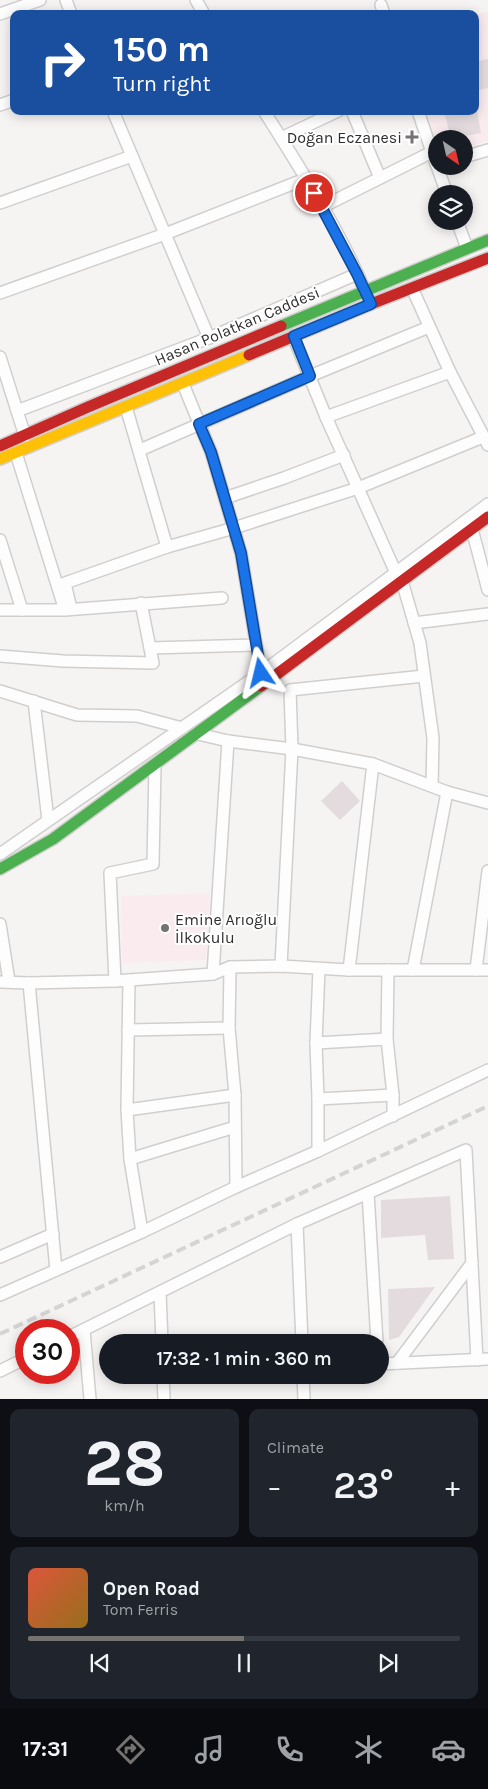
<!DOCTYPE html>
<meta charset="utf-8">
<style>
:root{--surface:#171b24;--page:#20242c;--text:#f1f3f6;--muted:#9ea1a6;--line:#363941;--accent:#757372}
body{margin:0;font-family:Karla,sans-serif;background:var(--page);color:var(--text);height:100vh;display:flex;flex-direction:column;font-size:19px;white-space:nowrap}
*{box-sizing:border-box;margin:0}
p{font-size:16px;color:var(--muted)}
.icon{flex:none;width:28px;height:28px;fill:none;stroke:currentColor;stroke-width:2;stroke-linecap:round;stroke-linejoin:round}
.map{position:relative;height:1399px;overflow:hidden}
.details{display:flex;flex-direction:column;gap:10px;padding:10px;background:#0d0f14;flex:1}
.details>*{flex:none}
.banner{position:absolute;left:10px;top:10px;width:469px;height:105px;border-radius:10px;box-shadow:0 2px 12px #0003;background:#1a4fa0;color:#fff;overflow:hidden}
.needle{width:32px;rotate:146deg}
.fabs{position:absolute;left:428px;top:130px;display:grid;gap:10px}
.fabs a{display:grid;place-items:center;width:45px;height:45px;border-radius:50%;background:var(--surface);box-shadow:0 2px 12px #0003;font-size:25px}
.speed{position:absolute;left:15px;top:1319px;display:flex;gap:10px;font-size:25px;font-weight:700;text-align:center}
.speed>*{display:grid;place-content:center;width:65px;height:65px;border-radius:50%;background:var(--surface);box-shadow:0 2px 12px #0003;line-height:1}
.speed .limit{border:8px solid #d22;background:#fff;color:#111}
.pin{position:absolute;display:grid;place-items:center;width:42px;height:42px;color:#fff;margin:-21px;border:2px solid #fff;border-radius:50%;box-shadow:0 1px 5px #0007}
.me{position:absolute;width:55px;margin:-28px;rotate:350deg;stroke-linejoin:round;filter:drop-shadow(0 0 4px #0008)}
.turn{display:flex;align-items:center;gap:18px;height:105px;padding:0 20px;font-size:22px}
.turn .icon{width:65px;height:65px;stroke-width:2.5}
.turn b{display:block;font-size:35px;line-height:42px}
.big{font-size:38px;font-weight:600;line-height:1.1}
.details .tile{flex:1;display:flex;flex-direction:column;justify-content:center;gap:8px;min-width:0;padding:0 18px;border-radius:10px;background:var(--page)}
.details .dial{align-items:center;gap:0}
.dial b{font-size:65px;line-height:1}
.song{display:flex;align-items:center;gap:15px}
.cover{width:60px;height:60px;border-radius:8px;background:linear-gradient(135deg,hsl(10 70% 55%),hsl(40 70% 35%))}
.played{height:5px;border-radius:2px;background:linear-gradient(90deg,var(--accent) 50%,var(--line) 50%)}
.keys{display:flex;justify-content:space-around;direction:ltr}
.heat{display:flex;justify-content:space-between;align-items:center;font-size:28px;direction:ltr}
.details .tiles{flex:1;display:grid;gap:10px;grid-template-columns:1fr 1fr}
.tile:last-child{grid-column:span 2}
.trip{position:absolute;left:99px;top:1334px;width:290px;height:50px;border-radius:25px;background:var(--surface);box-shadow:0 2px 12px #0003;font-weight:600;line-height:50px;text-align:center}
.dock{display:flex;height:80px;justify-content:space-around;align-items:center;background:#090b0e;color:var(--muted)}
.dock .icon{width:35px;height:35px}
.dock .active{color:var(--accent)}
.dock b{font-size:22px;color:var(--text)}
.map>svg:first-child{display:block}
.education{fill:#faebef}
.building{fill:#e4dbde}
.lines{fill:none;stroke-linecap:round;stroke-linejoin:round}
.street-casing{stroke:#d0cfce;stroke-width:14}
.fast-casing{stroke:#d0cfce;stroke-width:14}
.slow-casing{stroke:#d0cfce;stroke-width:14}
.jam-casing{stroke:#d0cfce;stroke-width:14}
.street{stroke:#fefdfd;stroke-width:11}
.fast{stroke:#4caf50;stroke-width:11}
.slow{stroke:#ffc107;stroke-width:11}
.jam{stroke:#c62828;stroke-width:11}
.rail{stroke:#d4d4d4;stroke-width:4;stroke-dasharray:10 5;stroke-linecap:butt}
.route-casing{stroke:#114b97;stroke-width:12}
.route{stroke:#1a73e8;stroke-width:9}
.poi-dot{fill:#757372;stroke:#fff;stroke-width:2}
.labels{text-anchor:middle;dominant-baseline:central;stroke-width:4;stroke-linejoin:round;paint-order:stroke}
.poi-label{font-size:16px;fill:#2f2e2d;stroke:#fff;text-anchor:end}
.street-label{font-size:16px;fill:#2f2e2d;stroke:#fff}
</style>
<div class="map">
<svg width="488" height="1399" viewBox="0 0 488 1399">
<rect width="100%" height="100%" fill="#f6f4f3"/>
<g class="education">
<path d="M488 11V141L464 148V139H436L426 111H475V15Z"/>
<path d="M210 893 206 960 122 963 121 896Z"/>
</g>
<g class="building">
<path d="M488 59V88L475 91V62Z"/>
<path d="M444 111H477L481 133 451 139Z"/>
<path d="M342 781 360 801 340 820 321 801Z"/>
<path d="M450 1196 454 1259 428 1260 425 1235 381 1238V1200Z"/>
<path d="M435 1287 399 1337 389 1340 388 1289Z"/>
</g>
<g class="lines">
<g class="street-casing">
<g id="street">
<path d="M66 0 71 14"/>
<path d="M196 0 204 14"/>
<path d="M381 5 384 14"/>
<path d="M0 14 40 0"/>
<path d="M0 105 14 100"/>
<path d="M113 111 209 338"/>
<path d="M264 111C302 171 341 232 368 298"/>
<path d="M352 111 380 178"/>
<path d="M418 111 436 164"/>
<path d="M281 138 338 111"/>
<path d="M464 157 488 150"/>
<path d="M437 166 447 194"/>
<path d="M0 203 132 156"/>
<path d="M322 207 432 152"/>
<path d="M457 221 467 248"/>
<path d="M412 288 450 372 488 445"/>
<path d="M0 293 165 234 305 179"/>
<path d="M293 336 326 417 396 573"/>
<path d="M0 357 25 436"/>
<path d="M183 384 211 452 241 553 261 673"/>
<path d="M126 407 167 547"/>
<path d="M17 411 209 338 357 274"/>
<path d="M326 417 450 372"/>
<path d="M140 450 310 376 429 327"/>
<path d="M16 453 63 604"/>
<path d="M225 498 284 478 344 455"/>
<path d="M472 529 488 590"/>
<path d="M0 540 22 610"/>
<path d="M402 581 420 643 433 738 432 786"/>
<path d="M141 603 150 648 256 645"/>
<path d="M71 609 65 583 167 547 234 528 358 488 483 437"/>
<path d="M0 610H65L222 598"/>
<path d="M414 623 488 614"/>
<path d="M0 656 63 661 153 663 150 648"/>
<path d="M0 691 77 715 137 716 182 728"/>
<path d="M34 701 48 820"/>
<path d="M198 734 228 741 292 749 373 764 447 792 488 803"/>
<path d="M0 854 261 673 488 504"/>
<path d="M0 924 9 981"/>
<path d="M281 966 292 749 290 690 424 676"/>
<path d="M230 967 229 1028 235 1095 236 1187"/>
<path d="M349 970 373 764"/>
<path d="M388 970 387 1039 393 1095V1116"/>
<path d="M413 970 447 792"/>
<path d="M476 970 488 871"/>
<path d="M213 974 228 741"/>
<path d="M129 980 127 1110 130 1159 142 1232"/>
<path d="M115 981 110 873 153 864 155 765"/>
<path d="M0 982 29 983 115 981 213 974 230 967 281 966 349 970H488"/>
<path d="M29 983 56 1270"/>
<path d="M128 1030 229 1028"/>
<path d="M316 1043 387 1039"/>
<path d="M318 1099 393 1095"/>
<path d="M127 1110 235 1095"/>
<path d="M318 1151V1099L316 1043 319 969"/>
<path d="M130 1159 235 1127"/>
<path d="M368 1193 377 1342"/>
<path d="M297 1224 302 1342"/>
<path d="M0 1257 53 1234"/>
<path d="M160 1293 162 1342"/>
<path d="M0 1295 142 1232 236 1187 318 1151 488 1070"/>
<path d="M84 1330 90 1399"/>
<path d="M69 1337 297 1224 466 1150 477 1360"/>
<path d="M397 1363 472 1263"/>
<path d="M380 1364 488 1359"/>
<path d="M0 1371 26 1358"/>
<path d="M163 1375 164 1399"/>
<path d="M303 1375 304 1399"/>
</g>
</g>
<g class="fast-casing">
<g id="fast">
<path d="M281 326 488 240"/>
<path d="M0 869 53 839 261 686"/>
</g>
</g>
<g class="slow-casing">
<path id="slow" d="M0 459 249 355"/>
</g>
<g class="jam-casing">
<g id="jam">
<path d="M249 355 371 304 488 258"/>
<path d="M0 446 88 407 281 326"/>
<path d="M261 686 488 517"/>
</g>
</g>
<use href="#street" class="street"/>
<use href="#fast" class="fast"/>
<use href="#slow" class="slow"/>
<use href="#jam" class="jam"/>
<path class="rail" d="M0 1334 488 1106"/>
</g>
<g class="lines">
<g class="route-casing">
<path id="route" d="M261 673 241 553 211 452 199 424 310 376 294 336 371 304 357 274 314 193"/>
</g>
<use href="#route" class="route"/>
</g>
<g class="poi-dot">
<path d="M409.5 129.5h5v5h5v5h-5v5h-5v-5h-5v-5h5z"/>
<circle cx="165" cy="928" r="5"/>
</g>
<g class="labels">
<g class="poi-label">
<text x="402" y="137">Doğan Eczanesi</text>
<text x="175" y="919" text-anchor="start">Emine Arıoğlu<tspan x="175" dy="18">İlkokulu</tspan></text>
</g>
<g class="street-label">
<text transform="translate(237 326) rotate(-23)">Hasan Polatkan Caddesi</text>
</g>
</g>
</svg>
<div class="fabs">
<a><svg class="needle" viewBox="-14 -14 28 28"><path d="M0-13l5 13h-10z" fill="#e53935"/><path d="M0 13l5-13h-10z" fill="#9ea1a6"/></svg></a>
<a><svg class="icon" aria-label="layers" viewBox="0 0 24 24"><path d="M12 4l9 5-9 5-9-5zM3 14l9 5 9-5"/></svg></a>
</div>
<div class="speed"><div class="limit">30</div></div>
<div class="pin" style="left:314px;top:193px;background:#d93025"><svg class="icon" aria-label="arrive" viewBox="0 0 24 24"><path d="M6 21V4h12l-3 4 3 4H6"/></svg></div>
<svg class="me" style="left:261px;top:673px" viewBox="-20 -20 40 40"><path d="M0-17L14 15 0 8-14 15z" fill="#1a73e8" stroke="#fff" stroke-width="4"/></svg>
<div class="trip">17:32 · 1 min · 360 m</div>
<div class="banner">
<div class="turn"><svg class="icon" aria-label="right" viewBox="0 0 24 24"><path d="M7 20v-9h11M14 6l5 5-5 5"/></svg><div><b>150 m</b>Turn right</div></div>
</div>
</div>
<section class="details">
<div class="tiles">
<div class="tile dial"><b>28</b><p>km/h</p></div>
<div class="tile"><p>Climate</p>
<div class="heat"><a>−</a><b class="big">23°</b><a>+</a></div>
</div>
<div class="tile">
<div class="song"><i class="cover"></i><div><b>Open Road</b><p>Tom Ferris</p></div></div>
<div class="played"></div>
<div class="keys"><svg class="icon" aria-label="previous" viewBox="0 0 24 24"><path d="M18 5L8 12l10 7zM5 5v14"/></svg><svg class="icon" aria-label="pause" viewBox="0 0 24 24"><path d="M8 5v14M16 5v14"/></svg><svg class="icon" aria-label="next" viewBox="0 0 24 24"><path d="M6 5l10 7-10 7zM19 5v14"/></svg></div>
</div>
</div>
</section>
<nav class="dock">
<b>17:31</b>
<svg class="icon active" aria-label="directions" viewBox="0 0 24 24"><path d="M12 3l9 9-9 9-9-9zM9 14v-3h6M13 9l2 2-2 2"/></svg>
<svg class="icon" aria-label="music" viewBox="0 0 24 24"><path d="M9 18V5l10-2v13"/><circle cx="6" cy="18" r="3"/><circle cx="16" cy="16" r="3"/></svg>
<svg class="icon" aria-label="phone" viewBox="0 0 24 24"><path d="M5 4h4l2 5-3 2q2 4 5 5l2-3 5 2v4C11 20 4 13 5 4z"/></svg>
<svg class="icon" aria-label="climate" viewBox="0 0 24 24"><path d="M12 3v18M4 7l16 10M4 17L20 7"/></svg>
<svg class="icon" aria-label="car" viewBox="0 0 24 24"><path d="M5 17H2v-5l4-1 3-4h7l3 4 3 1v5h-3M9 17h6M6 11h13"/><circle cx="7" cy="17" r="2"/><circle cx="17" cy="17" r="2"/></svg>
</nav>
